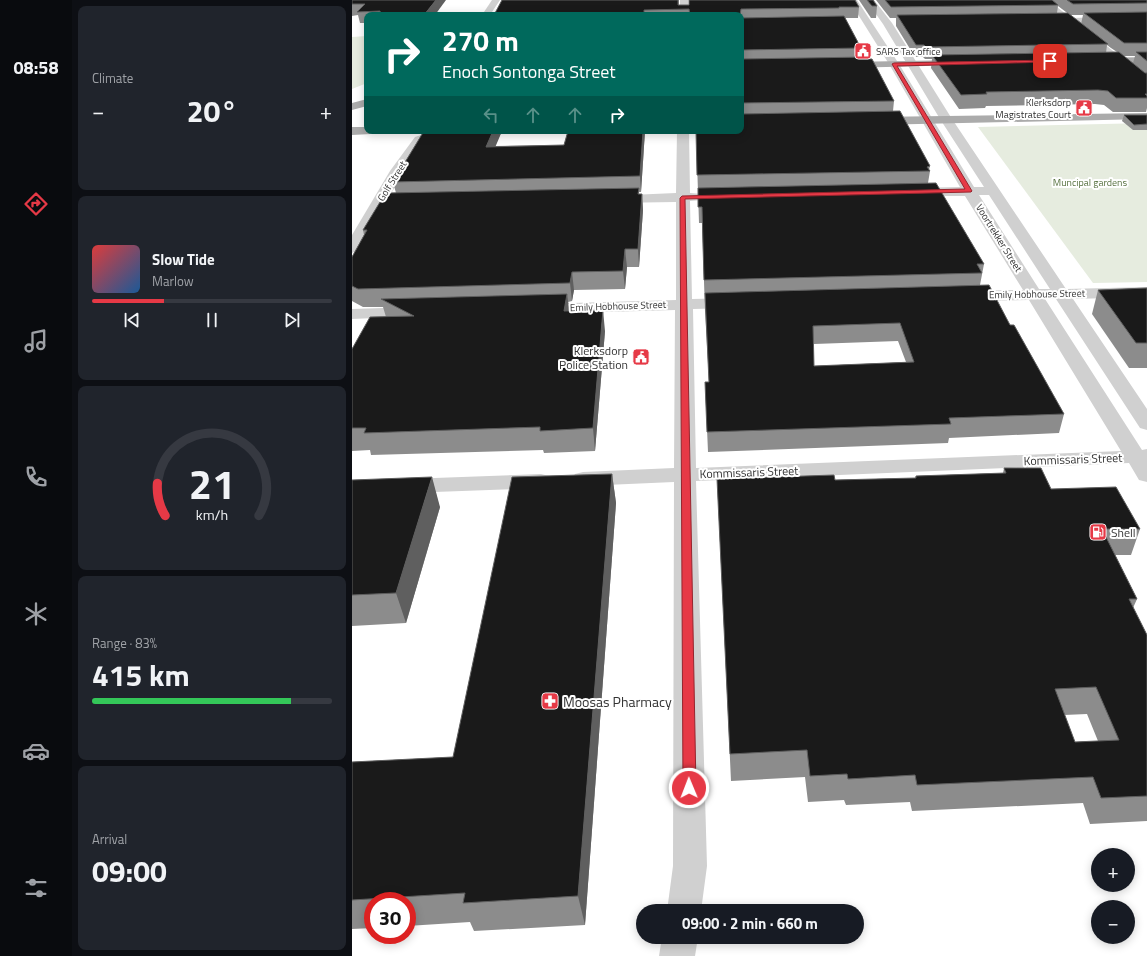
<!DOCTYPE html>
<meta charset="utf-8">
<style>
:root{--surface:#171b24;--page:#20242c;--text:#f1f3f6;--muted:#9ea1a6;--line:#363941;--accent:#e63946}
body{margin:0;font-family:"Titillium Web",sans-serif;background:var(--page);color:var(--text);height:100vh;display:flex;flex-direction:column;font-size:15px;white-space:nowrap}
*{box-sizing:border-box;margin:0}
p{font-size:13px;color:var(--muted)}
.icon{flex:none;width:22px;height:22px;fill:none;stroke:currentColor;stroke-width:2;stroke-linecap:round;stroke-linejoin:round}
.map{position:relative;flex:1;overflow:hidden}
.drawer{display:flex;flex-direction:column;gap:6px;padding:6px;background:#0d0f14;width:280px}
.drawer>*{flex:none}
.guide{position:absolute;left:12px;top:12px;width:380px;height:122px;border-radius:8px;box-shadow:0 2px 10px #0003;background:#00695c;color:#fff;overflow:hidden}
.controls{position:absolute;left:739px;top:848px;display:grid;gap:8px}
.controls a{display:grid;place-items:center;width:44px;height:44px;border-radius:50%;background:var(--surface);box-shadow:0 2px 10px #0003;font-size:20px}
.speed{position:absolute;left:12px;top:892px;display:flex;gap:8px;font-size:20px;font-weight:700;text-align:center}
.speed>*{display:grid;place-content:center;width:52px;height:52px;border-radius:50%;background:var(--surface);box-shadow:0 2px 10px #0003;line-height:1}
.speed .limit{border:6px solid #d22;background:#fff;color:#111}
.pin{position:absolute;display:grid;place-items:center;width:34px;height:34px;color:#fff;margin:-17px;border-radius:8px;box-shadow:0 2px 6px #0006}
.me{position:absolute;width:44px;margin:-22px;rotate:359deg;stroke-linejoin:round;filter:drop-shadow(0 0 3px #0008)}
.turn{display:flex;align-items:center;gap:14px;height:84px;padding:0 12px;font-size:18px}
.turn .icon{width:52px;height:52px;stroke-width:2.5}
.turn b{display:block;font-size:28px;line-height:34px}
.lanes{display:flex;align-items:center;height:38px;padding:0 12px;background:#0003;justify-content:center;gap:20px;direction:ltr}
.lanes .off{opacity:.35}
.big{font-size:30px;font-weight:700;line-height:1.1}
.drawer .widget{flex:1;display:flex;flex-direction:column;justify-content:center;gap:6px;min-width:0;padding:0 14px;border-radius:8px;background:var(--page)}
.drawer .dial{align-items:center;gap:0}
.dial svg{height:104px;overflow:visible;fill:none;stroke:var(--line);stroke-width:7;stroke-linecap:round;text-anchor:middle}
.dial text{fill:var(--text);stroke:none}
.song{display:flex;align-items:center;gap:12px}
.cover{width:48px;height:48px;border-radius:6px;background:linear-gradient(135deg,hsl(0 70% 55%),hsl(210 70% 35%))}
.played{height:4px;border-radius:2px;background:linear-gradient(90deg,var(--accent) 30%,var(--line) 30%)}
.keys{display:flex;justify-content:space-around;direction:ltr}
.heat{display:flex;justify-content:space-between;align-items:center;font-size:22px;direction:ltr}
.charge{height:6px;border-radius:3px;background:linear-gradient(90deg,#34c759 83%,var(--line) 0)}
.trip{position:absolute;left:284px;top:904px;width:228px;height:40px;border-radius:20px;background:var(--surface);box-shadow:0 2px 10px #0003;font-weight:700;line-height:40px;text-align:center}
main{display:flex;flex:1;min-height:0}
.tabs{display:flex;flex-direction:column;width:72px;justify-content:space-around;align-items:center;background:#090b0e;color:var(--muted)}
.tabs .icon{width:28px;height:28px}
.tabs .active{color:var(--accent)}
.tabs b{font-size:18px;color:var(--text)}
.map>svg:first-child{display:block}
.green{fill:#e6ecdf}
.lines{fill:none;stroke-linecap:round;stroke-linejoin:round}
.minor{fill:#d0d0d0;fill-rule:evenodd}
.major{fill:#ababab;fill-rule:evenodd}
.wall{fill:#8c8c8c;fill-rule:evenodd}
.shaded-wall{fill:#5f5f5f}
.building{fill:#1a1a1a;stroke:#5f5f5f;fill-rule:evenodd}
.route{fill:#e63946;stroke:#96252e}
.labels{text-anchor:middle;dominant-baseline:central;stroke-width:4;stroke-linejoin:round;paint-order:stroke}
.far-poi-label{font-size:10px;fill:#333;stroke:#fff;text-anchor:start}
.far-street-label{font-size:10px;fill:#333;stroke:#fff}
.far-park-label{font-size:10px;fill:#56703f;stroke:#fff}
.poi-label{font-size:12px;fill:#333;stroke:#fff;text-anchor:end}
.street-label{font-size:12px;fill:#333;stroke:#fff}
.near-poi-label{font-size:14px;fill:#333;stroke:#fff;text-anchor:start}
</style>
<main>
<nav class="tabs">
<b>08:58</b>
<svg class="icon active" aria-label="directions" viewBox="0 0 24 24"><path d="M12 3l9 9-9 9-9-9zM9 14v-3h6M13 9l2 2-2 2"/></svg>
<svg class="icon" aria-label="music" viewBox="0 0 24 24"><path d="M9 18V5l10-2v13"/><circle cx="6" cy="18" r="3"/><circle cx="16" cy="16" r="3"/></svg>
<svg class="icon" aria-label="phone" viewBox="0 0 24 24"><path d="M5 4h4l2 5-3 2q2 4 5 5l2-3 5 2v4C11 20 4 13 5 4z"/></svg>
<svg class="icon" aria-label="climate" viewBox="0 0 24 24"><path d="M12 3v18M4 7l16 10M4 17L20 7"/></svg>
<svg class="icon" aria-label="car" viewBox="0 0 24 24"><path d="M5 17H2v-5l4-1 3-4h7l3 4 3 1v5h-3M9 17h6M6 11h13"/><circle cx="7" cy="17" r="2"/><circle cx="17" cy="17" r="2"/></svg>
<svg class="icon" aria-label="filters" viewBox="0 0 24 24"><path d="M4 7h16M4 17h16"/><circle cx="9" cy="7" r="2"/><circle cx="15" cy="17" r="2"/></svg>
</nav>
<section class="drawer">
<div class="widget"><p>Climate</p>
<div class="heat"><a>−</a><b class="big">20°</b><a>+</a></div>
</div>
<div class="widget">
<div class="song"><i class="cover"></i><div><b>Slow Tide</b><p>Marlow</p></div></div>
<div class="played"></div>
<div class="keys"><svg class="icon" aria-label="previous" viewBox="0 0 24 24"><path d="M18 5L8 12l10 7zM5 5v14"/></svg><svg class="icon" aria-label="pause" viewBox="0 0 24 24"><path d="M8 5v14M16 5v14"/></svg><svg class="icon" aria-label="next" viewBox="0 0 24 24"><path d="M6 5l10 7-10 7zM19 5v14"/></svg></div>
</div>
<div class="widget dial"><svg viewBox="0 0 100 80">
<path d="M14 69A42 42 0 1 1 86 69"/>
<path d="M14 69A42 42 0 0 1 8 44" stroke="#e63946"/>
<text x="50" y="56" font-size="32" font-weight="700">21</text>
<text x="50" y="72" font-size="11">km/h</text>
</svg></div>
<div class="widget"><p>Range · 83%</p><b class="big">415 km</b><div class="charge"></div></div>
<div class="widget"><p>Arrival</p><b class="big">09:00</b></div>
</section>
<div class="map">
<svg width="795" height="956" viewBox="0 0 795 956">
<rect width="100%" height="100%" fill="#fff"/>
<g class="green">
<path d="M15 36V83L0 89V37Z"/>
<path d="M795 123V282L741 283 626 127Z"/>
</g>
<g class="lines">
<g class="minor">
<path d="M140 0H148L138 15H130Z"/>
<rect x="328" y="0" width="8" height="15"/>
<path d="M497 0H505L547 64 622 187H632L588 119 531 24 514 0H522L540 23 600 119 714 289 795 287V297L721 299 795 409V430L788 428 704 299H693L790 450 795 449V482L787 480 777 463 344 481 355 866 349 911H315L321 866 322 482 231 486 223 484 220 479 223 474 231 472 322 468 323 310 186 314 180 313 177 309 180 305 186 304 324 300V202L260 203 255 202 253 199 255 196 324 193 325 131H337L338 193 350 194 352 197 350 200 338 201 340 299 382 298 388 299 391 303 388 307 382 308 341 309 344 468 769 451 677 300 612 301 606 300 604 296 606 292 612 291 671 290 613 196H560L555 195 553 192 555 189 560 188 608 187 537 64ZM627 195H637L698 289H687Z"/>
<path d="M687 0H696L719 18 795 16V22L726 23 795 78V86L791 85 715 23H691L690 21 691 19 708 18Z"/>
<path d="M81 131H99L97 134 71 143 52 171 8 248 5 251 0 253V235L38 171 63 137Z"/>
<path d="M62 307 68 308 71 312 68 316 0 319V309Z"/>
<path d="M189 474 197 476 200 481 197 486 189 488 0 495V481Z"/>
<path d="M310 937H346L343 956H307Z"/>
</g>
<g class="major">
<path d="M795 57V63L746 64 741 61 746 58Z"/>
<path d="M610 60 614 61 615 63 614 65 494 68 489 65 494 62Z"/>
<path d="M15 99V106L0 110V103Z"/>
<path d="M795 113V119L522 125 518 124 516 121 518 118 522 117Z"/>
<path d="M0 127H15V131H21L19 134 0 135Z"/>
</g>
</g>
<g class="wall">
<path d="M0 0 83 15H15V23H8L6 15 0 16Z"/>
<path d="M327 0V5L507 7 506 18H493L509 48 508 57 542 101 541 111 578 166 577 170 578 171 576 183 632 264 628 285 658 325 712 414 707 433 597 438 596 443 356 452 353 382H357L353 311 350 223H347L344 131H389V15H142ZM546 341 554 362 462 366V344Z"/>
<path d="M507 0H521L525 6 524 18H519Z"/>
<path d="M524 0H795V108L794 112H761L752 105 743 104 634 106 633 108 607 109 579 68 580 59H573L571 57H563L544 26V18H538ZM706 6 718 15H731L729 24 705 13ZM755 45 759 48 765 52 754 53ZM771 56H783L781 63Z"/>
<path d="M772 115H795V130H781L770 121Z"/>
<path d="M72 131H150L143 146 212 145 216 131H293L289 192H287V194H290L291 210 287 267H275L273 289 222 290 220 301 216 302 217 311 253 331 243 451 192 453 191 450 19 455 18 450 0 451V349L34 317 31 307H11L0 301V257L12 235 11 230 29 202 44 193 41 182Z"/>
<path d="M795 288V368H777L740 314 746 290Z"/>
<path d="M652 468 788 529 779 555H763L785 599 781 608 795 635V821L738 824 731 803 560 811 558 802 494 805 492 800 456 802 453 777 379 781 365 479 483 480 563 478 564 476 651 473ZM735 714 746 741 723 742 712 715Z"/>
<path d="M260 474 264 503 233 925 122 931 118 922 55 926V901H21V928L0 929V762L101 757Z"/>
<path d="M0 480 88 507 54 623 0 626Z"/>
</g>
<g class="shaded-wall">
<path d="M84 0H94L83 15H72Z"/>
<path d="M141 131H150L137 162 134 147Z"/>
<path d="M291 131H293L289 192 288 176Z"/>
<path d="M290 194 291 210 287 267 286 249Z"/>
<path d="M273 249 275 267 273 289 271 271Z"/>
<path d="M220 272 222 290 220 301 218 283Z"/>
<path d="M215 294 218 314 212 311Z"/>
<path d="M251 310 253 331 243 451 241 428Z"/>
<path d="M260 474 264 503 233 925 226 896Z"/>
<path d="M80 477 88 507 54 623 44 593Z"/>
</g>
<g class="building">
<path d="M0 0H84L72 15H29L28 11 5 12 13 4H0Z"/>
<path d="M150 0H326V5H337V0H503L507 7H487V8L389 9 388 15H338L337 9 292 10V15H142Z"/>
<path d="M515 0H521L525 6H520Z"/>
<path d="M533 0H700L706 5 539 7Z"/>
<path d="M715 0H795V3L721 4Z"/>
<path d="M795 12V43H772L732 13Z"/>
<path d="M716 13 756 44 574 47 572 45H564L545 15Z"/>
<path d="M492 16 509 48 389 50V18Z"/>
<path d="M767 52 793 73H795V94H793L795 96V98H764L756 91 746 90 634 92 635 94 609 95 580 55Z"/>
<path d="M784 52H795V61Z"/>
<path d="M514 57 515 59H520L542 101 389 103V59Z"/>
<path d="M548 111 578 166 575 167 578 171 345 175 344 131H389V114Z"/>
<path d="M772 115H795V124L782 125Z"/>
<path d="M72 131H141L134 147 212 145 216 131H291L288 176 41 182Z"/>
<path d="M584 183 632 264H625L630 273 352 280 350 207H346V188Z"/>
<path d="M287 188 286 194H290L286 249H273L271 271 220 272 218 283 6 289 0 286V257L15 230H11L28 202H29L35 193Z"/>
<path d="M637 285 658 325H662L712 414 597 418 599 424 355 432 353 382H357L353 293ZM548 323 562 362 462 366 461 326Z"/>
<path d="M795 288V343H784L746 290Z"/>
<path d="M215 294 212 311 251 310 241 428 188 431V427L12 433 14 428H0V349L18 317 62 316 29 299Z"/>
<path d="M652 468H689L699 489 764 487 788 529H750L785 599H777L795 635V796L749 798 741 777 565 785 563 775 496 779 495 774 458 776 455 750 378 754 365 479 482 475 483 480 564 478V476L654 473ZM744 687 767 740 723 742 703 689Z"/>
<path d="M260 474 226 896 111 903 113 893 0 900V762L101 757 160 477Z"/>
<path d="M80 477 44 593 0 595V480Z"/>
</g>
<path class="route" d="M698 60 699 62 545 66 620 191 619 192 333 199 344 788 342 792 337 793 333 792 331 788 328 198 330 196 613 189 540 64 542 63Z"/>
<defs>
<g id="civic-square" transform="scale(0.9)"><rect x="-9" y="-9" width="18" height="18" rx="4" fill="#e63946" stroke="#fff"/><path d="M-.6-6.5H3V-4.5H.6V-3L4-1V1h2V6H-6V1h2V-1L-.6-3ZM-1.2 2.5V6h2.4V2.5Z" fill="#fff"/></g>
<g id="fuel-square" transform="scale(0.9)"><rect x="-9" y="-9" width="18" height="18" rx="4" fill="#e63946" stroke="#fff"/><path d="M-5.5-6h7V0h2V4h1.3V-2.5L3-4.5l.8-.8L6-3V5H2.5V1h-1V6h-7ZM-4.2-4.7v3.2H.2V-4.7Z" fill="#fff"/></g>
<g id="pharmacy-square" transform="scale(0.9)"><rect x="-9" y="-9" width="18" height="18" rx="4" fill="#e63946" stroke="#fff"/><path d="M-2-6h4v4h4v4h-4v4h-4v-4h-4v-4h4Z" fill="#fff"/></g>
</defs>
<g fill-rule="evenodd">
<use href="#civic-square" x="511" y="51"/>
<use href="#civic-square" x="732" y="108"/>
<use href="#civic-square" x="289" y="357"/>
<use href="#fuel-square" x="746" y="532"/>
<use href="#pharmacy-square" x="198" y="701"/>
</g>
<g class="labels">
<g class="far-poi-label">
<text x="524" y="51">SARS Tax office</text>
<text x="719" y="102" text-anchor="end">Klerksdorp<tspan x="719" dy="12">Magistrates Court</tspan></text>
</g>
<g class="far-street-label">
<text transform="translate(40 181) rotate(-58)">Golf Street</text>
<text transform="translate(647 238) rotate(58)">Voortrekker Street</text>
<text transform="translate(685 294) rotate(-1)">Emily Hobhouse Street</text>
<text transform="translate(266 306) rotate(-2)">Emily Hobhouse Street</text>
</g>
<g class="far-park-label">
<text x="738" y="182">Muncipal gardens</text>
</g>
<g class="poi-label">
<text x="276" y="350">Klerksdorp<tspan x="276" dy="14">Police Station</tspan></text>
<text x="759" y="532" text-anchor="start">Shell</text>
</g>
<g class="street-label">
<text transform="translate(721 459) rotate(-2)">Kommissaris Street</text>
<text transform="translate(397 472) rotate(-2)">Kommissaris Street</text>
</g>
<g class="near-poi-label">
<text x="211" y="701">Moosas Pharmacy</text>
</g>
</g>
</svg>
<div class="controls">
<a>+</a>
<a>−</a>
</div>
<div class="speed"><div class="limit">30</div></div>
<div class="pin" style="left:698px;top:61px;background:#d93025"><svg class="icon" aria-label="arrive" viewBox="0 0 24 24"><path d="M6 21V4h12l-3 4 3 4H6"/></svg></div>
<svg class="me" style="left:337px;top:788px" viewBox="-20 -20 40 40"><circle r="17" fill="#e63946" stroke="#fff" stroke-width="3"/><path d="M0-11L8 9 0 5-8 9z" fill="#fff"/></svg>
<div class="trip">09:00 · 2 min · 660 m</div>
<div class="guide">
<div class="turn"><svg class="icon" aria-label="right" viewBox="0 0 24 24"><path d="M7 20v-9h11M14 6l5 5-5 5"/></svg><div><b>270 m</b>Enoch Sontonga Street</div></div>
<div class="lanes"><svg class="icon off" aria-label="left" viewBox="0 0 24 24"><path d="M17 20v-9H6M10 6l-5 5 5 5"/></svg><svg class="icon off" aria-label="ahead" viewBox="0 0 24 24"><path d="M12 20V5M6 11l6-6 6 6"/></svg><svg class="icon off" aria-label="ahead" viewBox="0 0 24 24"><path d="M12 20V5M6 11l6-6 6 6"/></svg><svg class="icon" aria-label="right" viewBox="0 0 24 24"><path d="M7 20v-9h11M14 6l5 5-5 5"/></svg></div>
</div>
</div>
</main>
